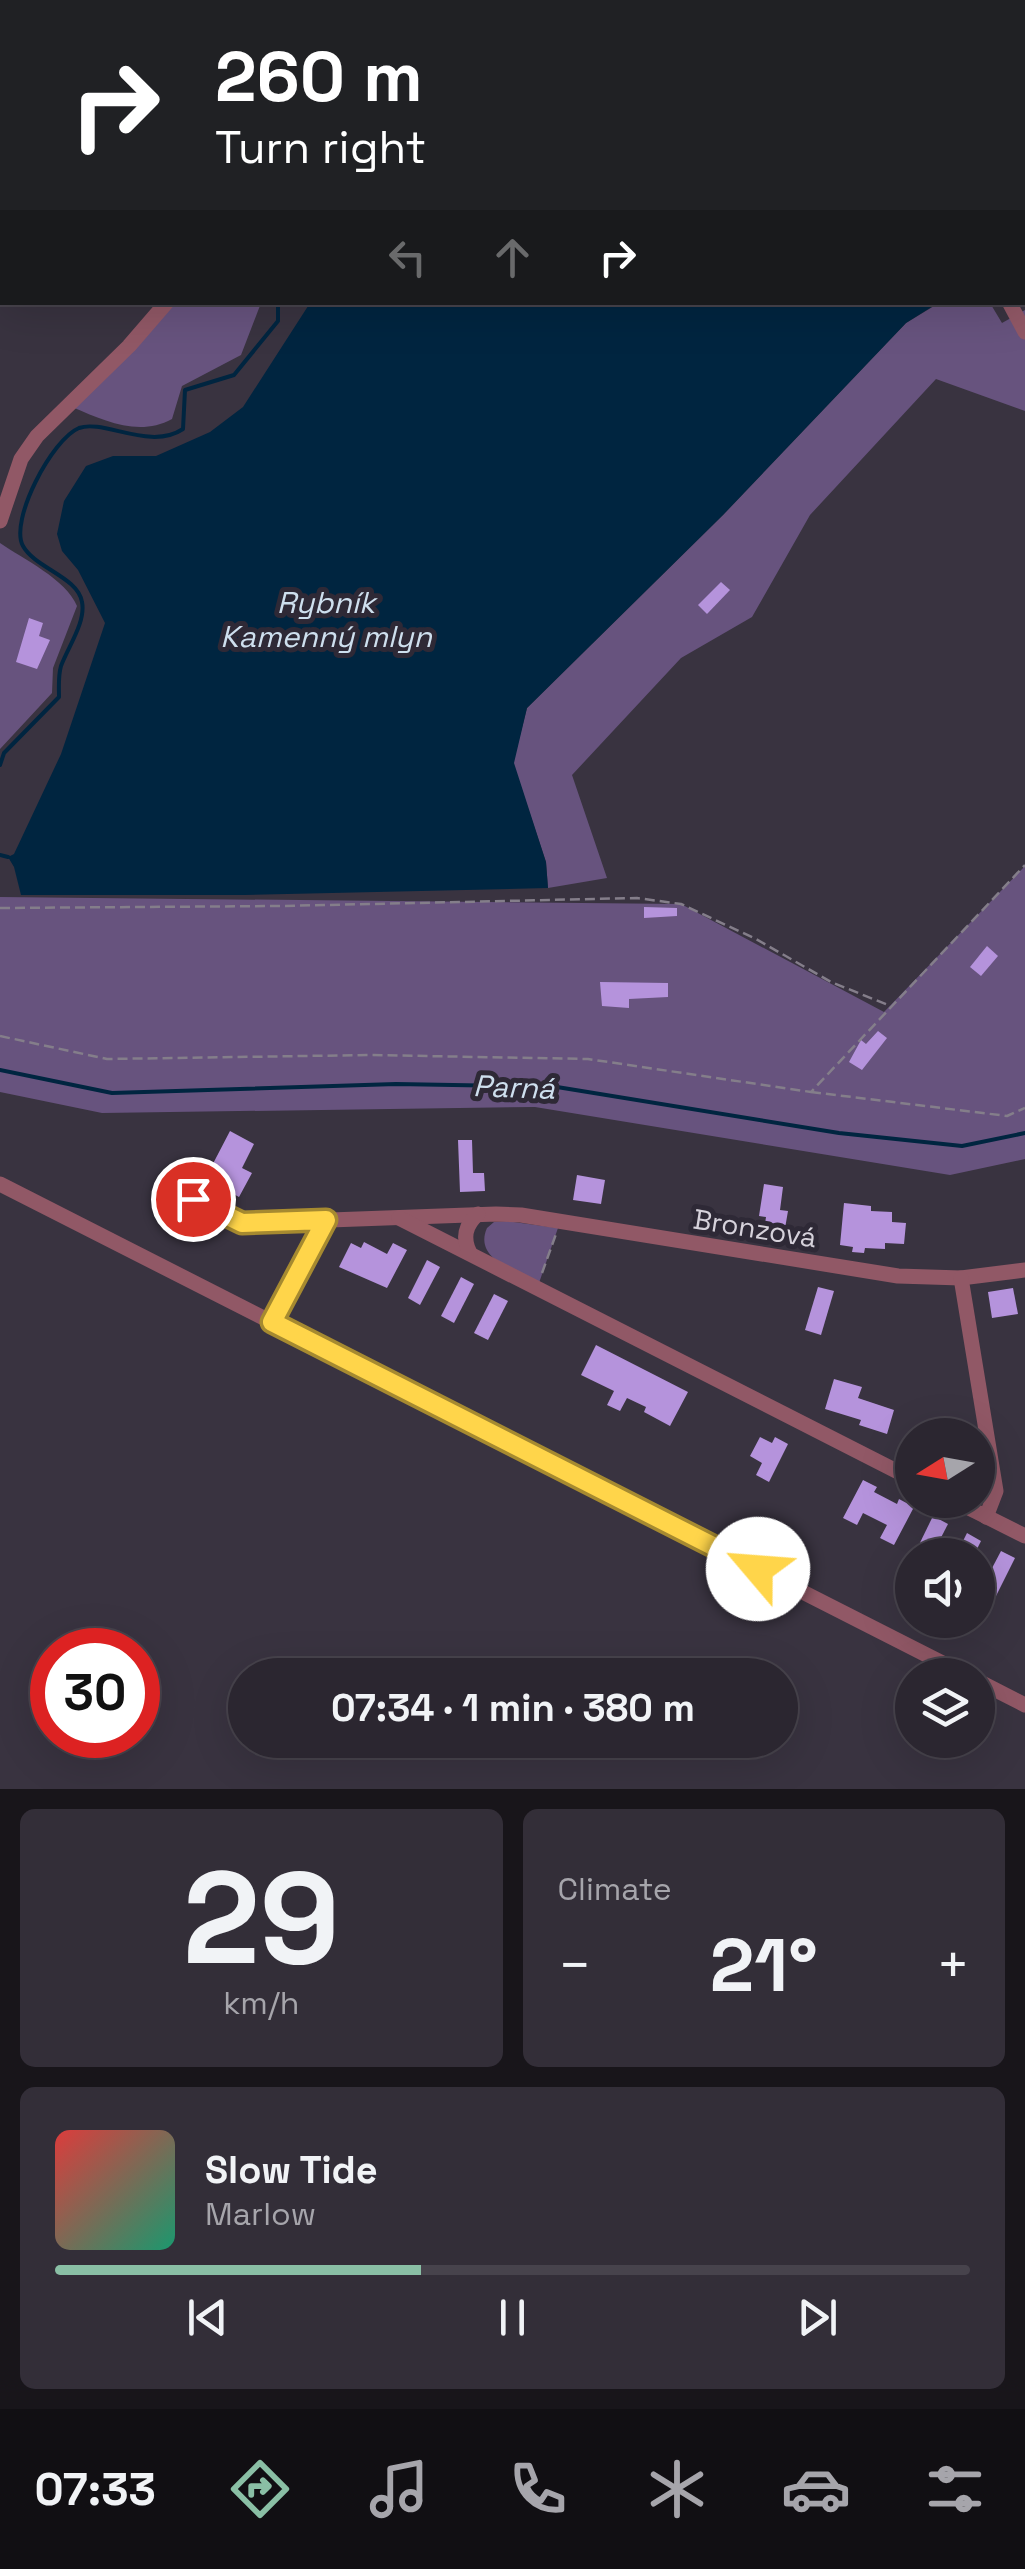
<!DOCTYPE html>
<meta charset="utf-8">
<style>
:root{--surface:#2b2630;--page:#332e38;--text:#f1f3f6;--muted:#a6a5ab;--line:#47434c;--accent:#8abfa5}
body{margin:0;font-family:"Space Grotesk",sans-serif;background:var(--page);color:var(--text);height:100vh;display:flex;flex-direction:column;font-size:38px;white-space:nowrap}
*{box-sizing:border-box;margin:0}
p{font-size:32px;color:var(--muted)}
.icon{flex:none;width:55px;height:55px;fill:none;stroke:currentColor;stroke-width:2;stroke-linecap:round;stroke-linejoin:round}
.map{position:relative;height:1789px;overflow:hidden}
.details{display:flex;flex-direction:column;gap:20px;padding:20px;background:#18151a;flex:1}
.details>*{flex:none}
.guide{position:absolute;left:0px;top:0px;width:1025px;height:305px;box-shadow:0 10px 40px #0002,0 0 0 2px var(--line);background:#202124;color:#fff;overflow:hidden}
.needle{width:65px;rotate:259deg}
.tools{position:absolute;left:895px;top:1418px;display:grid;gap:20px}
.tools a{display:grid;place-items:center;width:100px;height:100px;border-radius:50%;background:var(--surface);box-shadow:0 10px 40px #0002,0 0 0 2px var(--line);font-size:50px}
.speed{position:absolute;left:30px;top:1628px;display:flex;gap:20px;font-size:50px;font-weight:700;text-align:center}
.speed>*{display:grid;place-content:center;width:130px;height:130px;border-radius:50%;background:var(--surface);box-shadow:0 10px 40px #0002,0 0 0 2px var(--line);line-height:1}
.speed .limit{border:15px solid #d22;background:#fff;color:#111}
.pin{position:absolute;display:grid;place-items:center;width:85px;height:85px;color:#fff;margin:-42px;border:5px solid #fff;border-radius:50%;box-shadow:0 2px 10px #0007}
.me{position:absolute;width:110px;margin:-55px;rotate:297deg;stroke-linejoin:round;filter:drop-shadow(0 0 8px #0008)}
.turn{display:flex;align-items:center;gap:35px;height:210px;padding:0 50px;font-size:45px}
.turn .icon{width:130px;height:130px;stroke-width:2.5}
.turn b{display:block;font-size:70px;line-height:85px}
.lanes{display:flex;align-items:center;height:95px;padding:0 50px;background:#0003;justify-content:center;gap:50px;direction:ltr}
.lanes .off{opacity:.35}
.big{font-size:75px;font-weight:800;line-height:1.1}
.details .card{flex:1;display:flex;flex-direction:column;justify-content:center;gap:15px;min-width:0;padding:0 35px;border-radius:15px;background:var(--page)}
.details .dial{align-items:center;gap:0}
.dial b{font-size:130px;line-height:1}
.song{display:flex;align-items:center;gap:30px}
.cover{width:120px;height:120px;border-radius:15px;background:linear-gradient(135deg,hsl(0 70% 55%),hsl(160 70% 35%))}
.played{height:10px;border-radius:5px;background:linear-gradient(90deg,var(--accent) 40%,var(--line) 40%)}
.keys{display:flex;justify-content:space-around;direction:ltr}
.heat{display:flex;justify-content:space-between;align-items:center;font-size:55px;direction:ltr}
.details .tiles{flex:1;display:grid;gap:20px;grid-template-columns:1fr 1fr}
.card:last-child{grid-column:span 2}
.trip{position:absolute;left:228px;top:1658px;width:570px;height:100px;border-radius:50px;background:var(--surface);box-shadow:0 10px 40px #0002,0 0 0 2px var(--line);font-weight:800;line-height:100px;text-align:center}
.tabs{display:flex;height:160px;justify-content:space-around;align-items:center;background:#110f13;color:var(--muted)}
.tabs .icon{width:70px;height:70px}
.tabs .on{color:var(--accent)}
.tabs b{font-size:45px;color:var(--text)}
.map>svg:first-child{display:block}
.green{fill:#67537e}
.water{fill:#002540}
.lines{fill:none;stroke-linecap:round;stroke-linejoin:round}
.stream{stroke:#002540;stroke-width:4}
.building{fill:#b593dc}
.path{stroke:#847e8a;stroke-width:2.5;stroke-dasharray:10 5;stroke-linecap:butt}
.service{stroke:#915866;stroke-width:8}
.minor{stroke:#915866;stroke-width:15}
.route-casing{stroke:#a68a30;stroke-width:25}
.route{stroke:#ffd54a;stroke-width:18}
.labels{text-anchor:middle;dominant-baseline:central;stroke-width:10;stroke-linejoin:round;paint-order:stroke}
.street-label{font-size:28px;fill:#d6d2db;stroke:#2e2936}
.water-label{font-size:30px;font-style:italic;fill:#cedfee;stroke:#2e2936}
</style>
<div class="map">
<svg width="1025" height="1789" viewBox="0 0 1025 1789">
<rect width="100%" height="100%" fill="#393340"/>
<g class="green">
<path d="M1025 22V284L1023 286 1022 24Z"/>
<path d="M171 303H261L241 355 182 386 172 419C139 437 105 421 72 407Z"/>
<path d="M939 303H990L1002 323 1025 310V411L936 379 810 515 752 617 681 658 572 775 607 878 548 888 546 862 513 763 527 708 723 515 906 323Z"/>
<path d="M0 543C23 559 66 579 77 606L53 668 52 693 0 749Z"/>
<path d="M1025 866V1159L950 1175 535 1107 102 1113 0 1092V897L681 904 884 1012Z"/>
<path d="M507 1221 558 1228 539 1283C517 1271 473 1259 487 1228L494 1222Z"/>
</g>
<g class="water">
<path d="M526 0H813L815 2H523Z"/>
<path d="M310 303H938L906 323 723 515 527 708 514 763 546 862 548 888 244 895H21L14 867 8 857 14 854 61 754 105 623 78 570 62 551 57 534 64 501 86 466 113 456H156L210 432 243 407Z"/>
</g>
<g class="lines">
<g class="stream">
<path d="M492 2 494 0"/>
<path d="M0 765 4 753 59 697C59 687 58 676 61 666 68 647 86 622 82 602 78 577 35 568 23 546 9 521 52 439 79 428 104 419 150 451 183 429L185 390 234 375 278 321V302"/>
<path d="M0 855 8 857"/>
<path d="M0 1070 112 1093 396 1084 557 1087 839 1133 962 1146 1025 1133"/>
</g>
</g>
<g class="building">
<path d="M721 582 730 590 707 614 698 605Z"/>
<path d="M29 618 43 623 39 636 50 640 37 669 16 662Z"/>
<path d="M644 907 677 908V916L644 918Z"/>
<path d="M987 946 998 956 981 976 970 967Z"/>
<path d="M600 982 668 983V997L629 999V1008L602 1006Z"/>
<path d="M878 1031 887 1038 862 1070 849 1062 861 1040 866 1044Z"/>
<path d="M230 1131 254 1144 242 1168 252 1173 239 1197 205 1179Z"/>
<path d="M458 1140H472L473 1173H484L485 1191 460 1192Z"/>
<path d="M577 1175 605 1180 601 1204 573 1200Z"/>
<path d="M764 1184 783 1187 780 1210 788 1211 783 1240 763 1237 766 1217 759 1216Z"/>
<path d="M844 1203 871 1206V1211L892 1212V1222L906 1223 904 1244 885 1243V1249L865 1248 864 1253 852 1252 853 1247 840 1245Z"/>
<path d="M364 1242 387 1254 393 1243 407 1250 387 1288 339 1267 351 1243 361 1248Z"/>
<path d="M427 1260 440 1267 420 1305 408 1298Z"/>
<path d="M461 1277 474 1284 454 1323 441 1316Z"/>
<path d="M818 1287 834 1291 821 1335 805 1330Z"/>
<path d="M1013 1288 1018 1314 992 1318 988 1292Z"/>
<path d="M494 1294 508 1301 488 1340 474 1333Z"/>
<path d="M596 1345 688 1392 670 1426 644 1412 646 1407 627 1398 620 1411 607 1405 614 1391 581 1375Z"/>
<path d="M834 1379 862 1387 858 1398 894 1410 887 1434 859 1425 861 1420 825 1409Z"/>
<path d="M760 1437 772 1443 775 1437 788 1444 769 1482 756 1475 762 1463 750 1456Z"/>
<path d="M863 1480 877 1487 874 1492 897 1504 899 1499 914 1507 894 1545 880 1538 887 1525 863 1513 857 1525 843 1518Z"/>
<path d="M933 1516 948 1524 932 1555H914Z"/>
<path d="M967 1533 981 1541 974 1555H956Z"/>
<path d="M1001 1551 1015 1558 995 1598 980 1591Z"/>
</g>
<g class="lines">
<g class="path">
<path d="M822 0 823 2"/>
<path d="M0 908 282 906 637 898 681 904 756 939 831 982 888 1005"/>
<path d="M0 1036 107 1059 370 1055 588 1059 811 1092 1025 865"/>
<path d="M811 1092 1007 1116 1025 1108"/>
<path d="M542 1273 556 1234"/>
</g>
<path class="service" d="M1022 300 1025 298"/>
<g class="minor">
<path d="M846 0 847 2"/>
<path d="M353 2 354 0"/>
<path d="M1009 302 1025 332"/>
<path d="M0 521 21 459 37 436 129 346 167 302"/>
<path d="M0 1184 966 1675"/>
<path d="M193 1199 232 1220 247 1223 496 1214 521 1215 898 1276 961 1278 1025 1270"/>
<path d="M399 1218 912 1479"/>
<path d="M470 1253C462 1238 465 1225 478 1214"/>
<path d="M961 1278 996 1491 986 1517"/>
<path d="M273 1323 325 1220"/>
<path d="M953 1500 1025 1536"/>
<path d="M978 1681 1025 1705"/>
</g>
</g>
<g class="lines">
<g class="route-casing">
<path id="route" d="M193 1199 242 1223 326 1220 272 1322 758 1569"/>
</g>
<use href="#route" class="route"/>
</g>
<g class="labels">
<g class="street-label">
<text transform="translate(755 1228) rotate(9)">Bronzová</text>
</g>
<g class="water-label">
<text x="326" y="602">Rybník<tspan x="326" dy="34">Kamenný mlyn</tspan></text>
<text transform="translate(514 1087) rotate(2)">Parná</text>
</g>
</g>
</svg>
<div class="tools">
<a><svg class="needle" viewBox="-14 -14 28 28"><path d="M0-13l5 13h-10z" fill="#e53935"/><path d="M0 13l5-13h-10z" fill="#a6a5ab"/></svg></a>
<a><svg class="icon" aria-label="sound" viewBox="0 0 24 24"><path d="M4 9h4l5-4v14l-5-4H4zM17 9q2 3 0 6"/></svg></a>
<a><svg class="icon" aria-label="layers" viewBox="0 0 24 24"><path d="M12 4l9 5-9 5-9-5zM3 14l9 5 9-5"/></svg></a>
</div>
<div class="speed"><div class="limit">30</div></div>
<div class="pin" style="left:193px;top:1199px;background:#d93025"><svg class="icon" aria-label="arrive" viewBox="0 0 24 24"><path d="M6 21V4h12l-3 4 3 4H6"/></svg></div>
<svg class="me" style="left:758px;top:1569px" viewBox="-20 -20 40 40"><circle r="19" fill="#fff"/><path d="M0-13L10 11 0 6-10 11z" fill="#ffd54a"/></svg>
<div class="trip">07:34 · 1 min · 380 m</div>
<div class="guide">
<div class="turn"><svg class="icon" aria-label="right" viewBox="0 0 24 24"><path d="M7 20v-9h11M14 6l5 5-5 5"/></svg><div><b>260 m</b>Turn right</div></div>
<div class="lanes"><svg class="icon off" aria-label="left" viewBox="0 0 24 24"><path d="M17 20v-9H6M10 6l-5 5 5 5"/></svg><svg class="icon off" aria-label="ahead" viewBox="0 0 24 24"><path d="M12 20V5M6 11l6-6 6 6"/></svg><svg class="icon" aria-label="right" viewBox="0 0 24 24"><path d="M7 20v-9h11M14 6l5 5-5 5"/></svg></div>
</div>
</div>
<section class="details">
<div class="tiles">
<div class="card dial"><b>29</b><p>km/h</p></div>
<div class="card"><p>Climate</p>
<div class="heat"><a>−</a><b class="big">21°</b><a>+</a></div>
</div>
<div class="card">
<div class="song"><i class="cover"></i><div><b>Slow Tide</b><p>Marlow</p></div></div>
<div class="played"></div>
<div class="keys"><svg class="icon" aria-label="previous" viewBox="0 0 24 24"><path d="M18 5L8 12l10 7zM5 5v14"/></svg><svg class="icon" aria-label="pause" viewBox="0 0 24 24"><path d="M8 5v14M16 5v14"/></svg><svg class="icon" aria-label="next" viewBox="0 0 24 24"><path d="M6 5l10 7-10 7zM19 5v14"/></svg></div>
</div>
</div>
</section>
<nav class="tabs">
<b>07:33</b>
<svg class="icon on" aria-label="directions" viewBox="0 0 24 24"><path d="M12 3l9 9-9 9-9-9zM9 14v-3h6M13 9l2 2-2 2"/></svg>
<svg class="icon" aria-label="music" viewBox="0 0 24 24"><path d="M9 18V5l10-2v13"/><circle cx="6" cy="18" r="3"/><circle cx="16" cy="16" r="3"/></svg>
<svg class="icon" aria-label="phone" viewBox="0 0 24 24"><path d="M5 4h4l2 5-3 2q2 4 5 5l2-3 5 2v4C11 20 4 13 5 4z"/></svg>
<svg class="icon" aria-label="climate" viewBox="0 0 24 24"><path d="M12 3v18M4 7l16 10M4 17L20 7"/></svg>
<svg class="icon" aria-label="car" viewBox="0 0 24 24"><path d="M5 17H2v-5l4-1 3-4h7l3 4 3 1v5h-3M9 17h6M6 11h13"/><circle cx="7" cy="17" r="2"/><circle cx="17" cy="17" r="2"/></svg>
<svg class="icon" aria-label="filters" viewBox="0 0 24 24"><path d="M4 7h16M4 17h16"/><circle cx="9" cy="7" r="2"/><circle cx="15" cy="17" r="2"/></svg>
</nav>
